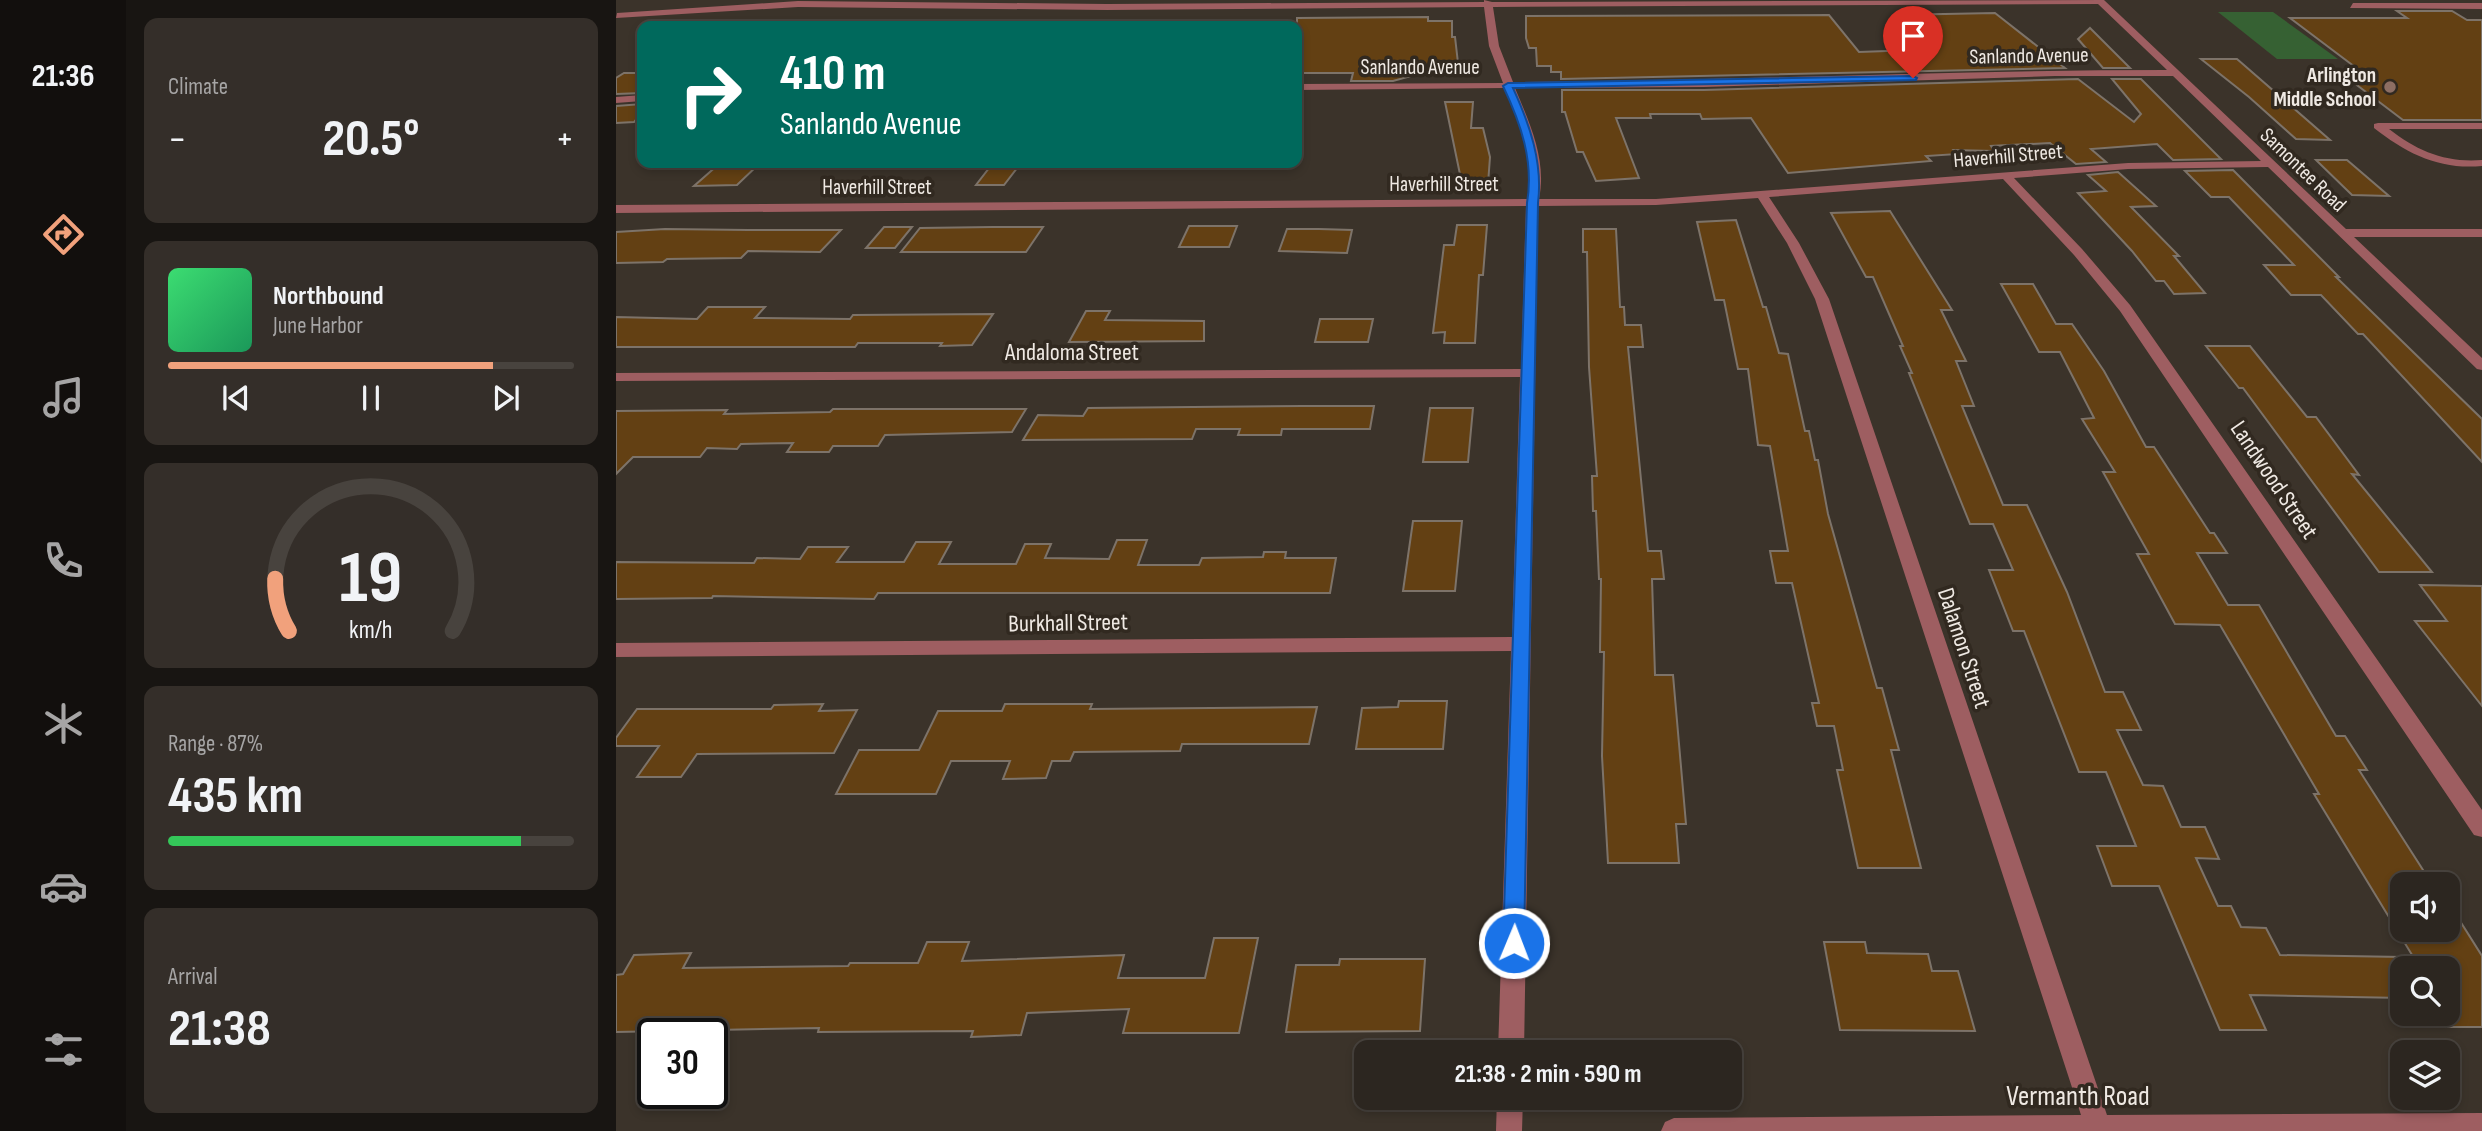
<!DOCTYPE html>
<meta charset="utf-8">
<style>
:root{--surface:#2c2620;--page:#342e29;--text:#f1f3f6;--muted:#a6a5a5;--line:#48433e;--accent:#f1a17c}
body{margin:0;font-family:"Sofia Sans Condensed",sans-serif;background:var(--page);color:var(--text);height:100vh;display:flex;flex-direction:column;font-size:26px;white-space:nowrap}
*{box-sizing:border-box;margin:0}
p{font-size:23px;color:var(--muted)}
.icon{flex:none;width:38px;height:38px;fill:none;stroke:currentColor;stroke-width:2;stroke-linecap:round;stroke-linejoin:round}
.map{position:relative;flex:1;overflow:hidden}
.sheet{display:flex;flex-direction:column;gap:18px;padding:18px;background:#181512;width:490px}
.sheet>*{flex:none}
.guide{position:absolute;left:21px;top:21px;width:665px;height:147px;border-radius:14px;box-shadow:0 4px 10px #0003,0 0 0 2px var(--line);background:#00695c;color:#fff;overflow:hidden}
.controls{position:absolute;left:1774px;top:872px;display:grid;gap:14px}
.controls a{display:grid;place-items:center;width:70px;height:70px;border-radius:14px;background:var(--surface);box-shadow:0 4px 10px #0003,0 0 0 2px var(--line);font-size:35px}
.speed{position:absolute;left:21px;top:1018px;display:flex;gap:14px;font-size:35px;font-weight:700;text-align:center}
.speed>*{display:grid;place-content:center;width:91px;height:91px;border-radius:50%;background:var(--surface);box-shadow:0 4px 10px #0003,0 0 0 2px var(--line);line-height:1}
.speed .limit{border:4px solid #111;border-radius:10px;background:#fff;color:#111}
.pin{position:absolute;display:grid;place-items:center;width:60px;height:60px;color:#fff;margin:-72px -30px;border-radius:50% 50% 50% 0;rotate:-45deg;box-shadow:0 0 7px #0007}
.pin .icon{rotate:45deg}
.me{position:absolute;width:77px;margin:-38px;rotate:1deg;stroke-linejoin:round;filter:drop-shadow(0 0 5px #0008)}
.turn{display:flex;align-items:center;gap:24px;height:147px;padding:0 28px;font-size:32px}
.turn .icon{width:91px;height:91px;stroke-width:2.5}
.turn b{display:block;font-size:49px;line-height:60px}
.big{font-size:52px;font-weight:700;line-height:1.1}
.sheet .card{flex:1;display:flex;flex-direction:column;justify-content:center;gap:10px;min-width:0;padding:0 24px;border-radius:14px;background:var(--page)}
.sheet .dial{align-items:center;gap:0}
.dial svg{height:182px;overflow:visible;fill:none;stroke:var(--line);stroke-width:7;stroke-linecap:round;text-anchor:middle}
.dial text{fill:var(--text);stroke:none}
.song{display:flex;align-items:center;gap:21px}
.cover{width:84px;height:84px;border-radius:10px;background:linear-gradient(135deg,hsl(140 70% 55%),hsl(150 70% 35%))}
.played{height:7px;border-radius:4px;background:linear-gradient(90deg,var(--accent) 80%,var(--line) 80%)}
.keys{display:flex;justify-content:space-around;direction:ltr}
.heat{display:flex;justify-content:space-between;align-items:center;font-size:38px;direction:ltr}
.charge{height:10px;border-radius:5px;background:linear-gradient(90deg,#34c759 87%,var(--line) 0)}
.trip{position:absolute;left:738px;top:1040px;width:388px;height:70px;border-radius:14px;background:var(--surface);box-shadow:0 4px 10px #0003,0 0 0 2px var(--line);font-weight:700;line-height:70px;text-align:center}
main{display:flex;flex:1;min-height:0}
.dock{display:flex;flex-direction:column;width:126px;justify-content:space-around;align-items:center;background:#120f0d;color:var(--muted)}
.dock .icon{width:49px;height:49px}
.dock .current{color:var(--accent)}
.dock b{font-size:32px;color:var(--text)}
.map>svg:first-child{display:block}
.green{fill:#366133}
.building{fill:#634013;stroke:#7d7369;stroke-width:2}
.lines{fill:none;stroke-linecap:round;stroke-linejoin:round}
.minor{fill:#9e5e61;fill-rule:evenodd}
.route{fill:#1a73e8;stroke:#114b97;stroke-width:2}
.education-dot{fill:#8d6e63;stroke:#312920;stroke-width:2.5}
.labels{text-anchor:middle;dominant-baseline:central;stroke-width:7;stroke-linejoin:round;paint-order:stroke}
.far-street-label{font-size:21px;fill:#efe9e3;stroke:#312920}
.far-poi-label{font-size:21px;font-weight:bold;fill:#efe9e3;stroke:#312920;text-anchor:end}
.street-label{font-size:24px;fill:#efe9e3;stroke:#312920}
.near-street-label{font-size:28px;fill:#efe9e3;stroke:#312920}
</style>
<main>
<nav class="dock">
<b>21:36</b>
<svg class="icon current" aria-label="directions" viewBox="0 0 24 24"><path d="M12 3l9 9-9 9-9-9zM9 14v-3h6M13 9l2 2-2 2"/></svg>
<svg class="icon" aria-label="music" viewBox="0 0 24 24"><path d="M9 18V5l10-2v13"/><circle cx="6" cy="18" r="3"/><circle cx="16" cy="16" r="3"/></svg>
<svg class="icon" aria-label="phone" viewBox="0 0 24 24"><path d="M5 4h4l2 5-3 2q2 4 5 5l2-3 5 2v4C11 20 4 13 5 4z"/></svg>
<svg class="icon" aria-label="climate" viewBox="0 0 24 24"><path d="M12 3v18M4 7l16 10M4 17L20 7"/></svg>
<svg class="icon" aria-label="car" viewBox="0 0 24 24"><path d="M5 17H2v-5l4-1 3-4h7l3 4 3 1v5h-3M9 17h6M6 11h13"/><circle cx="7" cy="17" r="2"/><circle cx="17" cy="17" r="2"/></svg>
<svg class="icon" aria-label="filters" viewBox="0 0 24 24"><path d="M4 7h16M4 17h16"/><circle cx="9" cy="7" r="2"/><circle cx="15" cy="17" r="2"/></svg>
</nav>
<section class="sheet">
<div class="card"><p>Climate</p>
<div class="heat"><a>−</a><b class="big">20.5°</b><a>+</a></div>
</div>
<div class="card">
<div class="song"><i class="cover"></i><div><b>Northbound</b><p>June Harbor</p></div></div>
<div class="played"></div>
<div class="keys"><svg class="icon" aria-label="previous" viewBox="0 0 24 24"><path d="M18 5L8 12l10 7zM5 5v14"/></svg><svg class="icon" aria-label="pause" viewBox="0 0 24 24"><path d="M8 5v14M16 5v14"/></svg><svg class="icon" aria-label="next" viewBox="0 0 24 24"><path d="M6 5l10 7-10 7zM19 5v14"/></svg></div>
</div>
<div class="card dial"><svg viewBox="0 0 100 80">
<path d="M14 69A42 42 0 1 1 86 69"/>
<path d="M14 69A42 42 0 0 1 8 46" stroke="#f1a17c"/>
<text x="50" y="56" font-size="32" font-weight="700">19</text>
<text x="50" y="72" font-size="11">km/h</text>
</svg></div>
<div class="card"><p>Range · 87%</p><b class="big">435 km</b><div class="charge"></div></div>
<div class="card"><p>Arrival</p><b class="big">21:38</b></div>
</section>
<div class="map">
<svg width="1866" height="1131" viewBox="0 0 1866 1131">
<rect width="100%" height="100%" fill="#3b332a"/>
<path class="green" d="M1602 12H1657L1722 59H1661Z"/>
<g class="building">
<path d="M1781 11H1836L1851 20H1866V120H1787L1721 70H1743L1674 18H1791Z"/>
<path d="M1379 13 1449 68 945 79V72H935V66H921L920 48H913L910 38V16L1213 15 1243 52 1299 50 1303 49 1279 15Z"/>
<path d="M812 17V21H836V37H839L842 63 777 81H735L737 73H681V18Z"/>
<path d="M1474 28 1514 68H1487L1462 39Z"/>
<path d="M1585 59H1621L1714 140 1680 139 1633 97Z"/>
<path d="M8 73H26V93L0 94V78Z"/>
<path d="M1462 79 1518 122 1525 114 1496 79H1525L1605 159 1557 160 1541 144 1475 149 1490 162 1460 164 1434 143 1375 146 1378 151 1338 150 1342 154 1310 156 1315 161 1172 173 1135 118 1086 119 1084 114H1034L1035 118H1000L1023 178 980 181 967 152H961L949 112H946V90H1088Z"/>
<path d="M829 102H857L855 128H867L874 157 872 184H846Z"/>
<path d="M26 104V112L18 122 0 123V106Z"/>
<path d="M1700 160H1731L1773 196 1736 195Z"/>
<path d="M144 163 121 185 78 186 103 164Z"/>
<path d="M377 163H405L388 185H360Z"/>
<path d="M1617 170 1723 277H1720L1866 419V462L1747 334H1742L1705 295H1675L1648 265H1678L1613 197H1595L1569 171Z"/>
<path d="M1502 172 1540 206 1515 207 1563 256H1558L1589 293 1558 294 1548 281H1540L1516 251 1462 193 1490 191 1472 175Z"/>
<path d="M1274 211 1336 310H1325L1350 361H1340L1358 406H1346L1387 505H1411L1451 592 1489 692H1507L1525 730H1501L1527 785 1547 786 1565 827H1589L1603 859 1580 858 1602 906H1615L1625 927 1650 928 1664 955 1787 957V998L1634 995 1650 1030H1604L1543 886H1496L1481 846H1520L1490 772H1463L1408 631H1397L1373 570H1397L1377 524H1354L1293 373H1296L1284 346H1287L1257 277H1250L1215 213Z"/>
<path d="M1120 220 1147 307H1150L1163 353 1172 354 1189 431H1193L1199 460H1202L1212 514 1261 688H1266L1283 750H1275L1305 868H1242L1221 770H1227L1218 726H1201L1196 703H1203L1176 583H1160L1154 551H1172L1154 446 1142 445 1132 369H1122L1108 300H1099L1081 222Z"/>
<path d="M841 225H871L867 275H863L859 343H828L829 332 817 333 828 245H838Z"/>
<path d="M573 226H621L613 247H563Z"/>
<path d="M268 227H296L279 248H250Z"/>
<path d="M376 227H427L410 252H285L304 228Z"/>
<path d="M49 229 132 230H225L204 252 132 251 125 258 51 259 47 262 0 263V232Z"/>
<path d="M671 229H703L736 230 731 253 663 251Z"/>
<path d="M967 229H1000L1004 307H1008L1009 325H1025L1027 347H1012L1032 551H1045L1048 579H1036L1039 675H1057L1070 824H1060L1063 863H992L986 756 988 652H984L985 579H983L980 511H977L976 476H981L973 367 971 252H967Z"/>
<path d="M1385 284H1417L1440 324H1456L1488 371 1530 447H1538L1594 533H1598L1611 553H1581L1612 605H1643L1720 736H1729L1751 770H1743L1816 884H1787V929H1832V902L1866 956V1027H1832V968H1804L1698 794H1703L1604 625 1559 624 1521 554H1533L1487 472H1499L1466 419 1478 418 1444 352H1423Z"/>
<path d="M92 307H149L139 318 234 319 237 315 377 314 356 345 324 346 326 343H242L239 347H0V317L81 319Z"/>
<path d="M470 311H494L489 320 588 321V341L453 342Z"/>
<path d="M704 319H757L752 342H699Z"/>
<path d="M1590 346H1634L1691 417H1700L1743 475 1736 474 1816 572H1763L1627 388H1623Z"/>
<path d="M687 406H758L754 429H666L665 435H622L624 429H580L576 439 407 440 422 415 467 416 472 408Z"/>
<path d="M814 408H857L852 462H807Z"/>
<path d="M217 409H410L396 432 269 435 262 446H217L213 452H171L177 443 125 444 121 449 91 448 84 457H17L0 474V411L111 410 108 414 214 412Z"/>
<path d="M797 521H846L839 591H787Z"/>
<path d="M501 540H531L522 565H583L586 558 647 557 648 552H670L669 558H720L714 593H262L258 599 97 596 96 598 0 599V562L138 563 141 558 184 559 192 547H232L221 562H288L300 542H335L323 564H400L409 544H435L429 558 493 559Z"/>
<path d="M1804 585 1866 586V706L1799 621H1831Z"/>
<path d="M783 701H831L827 749H740L746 708 782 707Z"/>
<path d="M207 704 203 711 241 710 218 753 81 754 65 777H21L43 746H0V738L21 709H155L158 705Z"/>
<path d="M389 704H476L474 709 701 707 693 744H566L564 751 458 752 454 761H436L430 778 387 779 394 761H335L320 794H220L243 750H303L322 711H386Z"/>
<path d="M598 938H642L623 1033H507L513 1009 411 1013 405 1035 355 1037 357 1031 202 1032 203 1028 0 1032V975L7 974 18 955 75 953 67 968 232 966 234 963H302L311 942H353L346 961 508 955 502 978H589Z"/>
<path d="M1208 942H1249L1251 953 1312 954 1316 971H1342L1359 1031 1224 1030Z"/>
<path d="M724 959H809L804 1031 670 1032 680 965H723Z"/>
</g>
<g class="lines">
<g class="minor">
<path d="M868 0 876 2 1488 0 1730 229H1866V237H1738L1866 358V370L1861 369 1652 167 1512 169 1398 178 1466 249 1514 305 1866 810V837L1858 835 1504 311 1458 255 1387 179 1153 197 1183 243 1213 299 1491 1115 1866 1113V1131H1045L1049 1122 1058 1118 1465 1115 1199 299 1171 243 1142 198 1040 205 922 206 908 1052H882L895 651 0 657V643L896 637 904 377 0 381V373L905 369 910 206 0 213V205L911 199C920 160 904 124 889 88L681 90V84L887 83 873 46 868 7 491 10 182 7 0 18 1 13 182 1 491 4 868 2ZM1482 4 1551 70C1333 70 1115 81 897 82L883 46 877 7ZM1439 76H1557L1645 161 1512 163 1040 199H923C931 160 914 124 899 88L1088 87Z"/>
<path d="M1737 3H1866V9L1734 8Z"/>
<path d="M26 95V101L0 103V97Z"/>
<path d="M1762 123H1866V129H1773C1801 151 1830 163 1866 160V166C1824 170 1791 154 1758 128V124Z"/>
<path d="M881 1097H907L906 1131H880Z"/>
</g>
</g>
<path class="route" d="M1297 76 1301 78 1300 80 897 88C914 125 927 163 922 203L908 943 905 950 898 953 890 950 887 943 911 203C918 161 905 124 887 86L892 83Z"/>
<circle class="education-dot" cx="1774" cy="87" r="7"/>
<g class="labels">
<g class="far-street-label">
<text transform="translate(1413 56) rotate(-1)">Sanlando Avenue</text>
<text x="804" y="67">Sanlando Avenue</text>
<text transform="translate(1392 156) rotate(-5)">Haverhill Street</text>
<text transform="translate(1687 170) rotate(44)">Samontee Road</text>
<text x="828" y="184">Haverhill Street</text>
<text x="261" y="187">Haverhill Street</text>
</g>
<g class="far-poi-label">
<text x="1760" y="75">Arlington<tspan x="1760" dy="24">Middle School</tspan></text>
</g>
<g class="street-label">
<text x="456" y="352">Andaloma Street</text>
<text transform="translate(1658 480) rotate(56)">Landwood Street</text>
<text transform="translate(452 623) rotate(-1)">Burkhall Street</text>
<text transform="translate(1348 648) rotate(72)">Dalamon Street</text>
</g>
<g class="near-street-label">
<text x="1462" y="1096">Vermanth Road</text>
</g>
</g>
</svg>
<div class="controls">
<a><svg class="icon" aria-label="sound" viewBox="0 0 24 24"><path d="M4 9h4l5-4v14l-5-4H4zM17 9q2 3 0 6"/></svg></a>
<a><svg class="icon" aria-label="search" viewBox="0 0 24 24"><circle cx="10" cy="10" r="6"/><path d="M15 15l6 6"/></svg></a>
<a><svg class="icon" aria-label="layers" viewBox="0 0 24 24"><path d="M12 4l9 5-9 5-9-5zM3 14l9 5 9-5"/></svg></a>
</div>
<div class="speed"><div class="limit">30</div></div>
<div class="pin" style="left:1297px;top:78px;background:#d93025"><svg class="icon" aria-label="arrive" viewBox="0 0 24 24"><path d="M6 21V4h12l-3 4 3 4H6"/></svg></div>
<svg class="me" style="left:898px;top:943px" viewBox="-20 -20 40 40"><circle r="17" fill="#1a73e8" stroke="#fff" stroke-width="3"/><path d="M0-11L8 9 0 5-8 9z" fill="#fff"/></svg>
<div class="trip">21:38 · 2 min · 590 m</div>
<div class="guide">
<div class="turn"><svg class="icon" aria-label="right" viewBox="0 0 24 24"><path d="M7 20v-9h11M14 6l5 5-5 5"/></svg><div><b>410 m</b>Sanlando Avenue</div></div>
</div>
</div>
</main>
